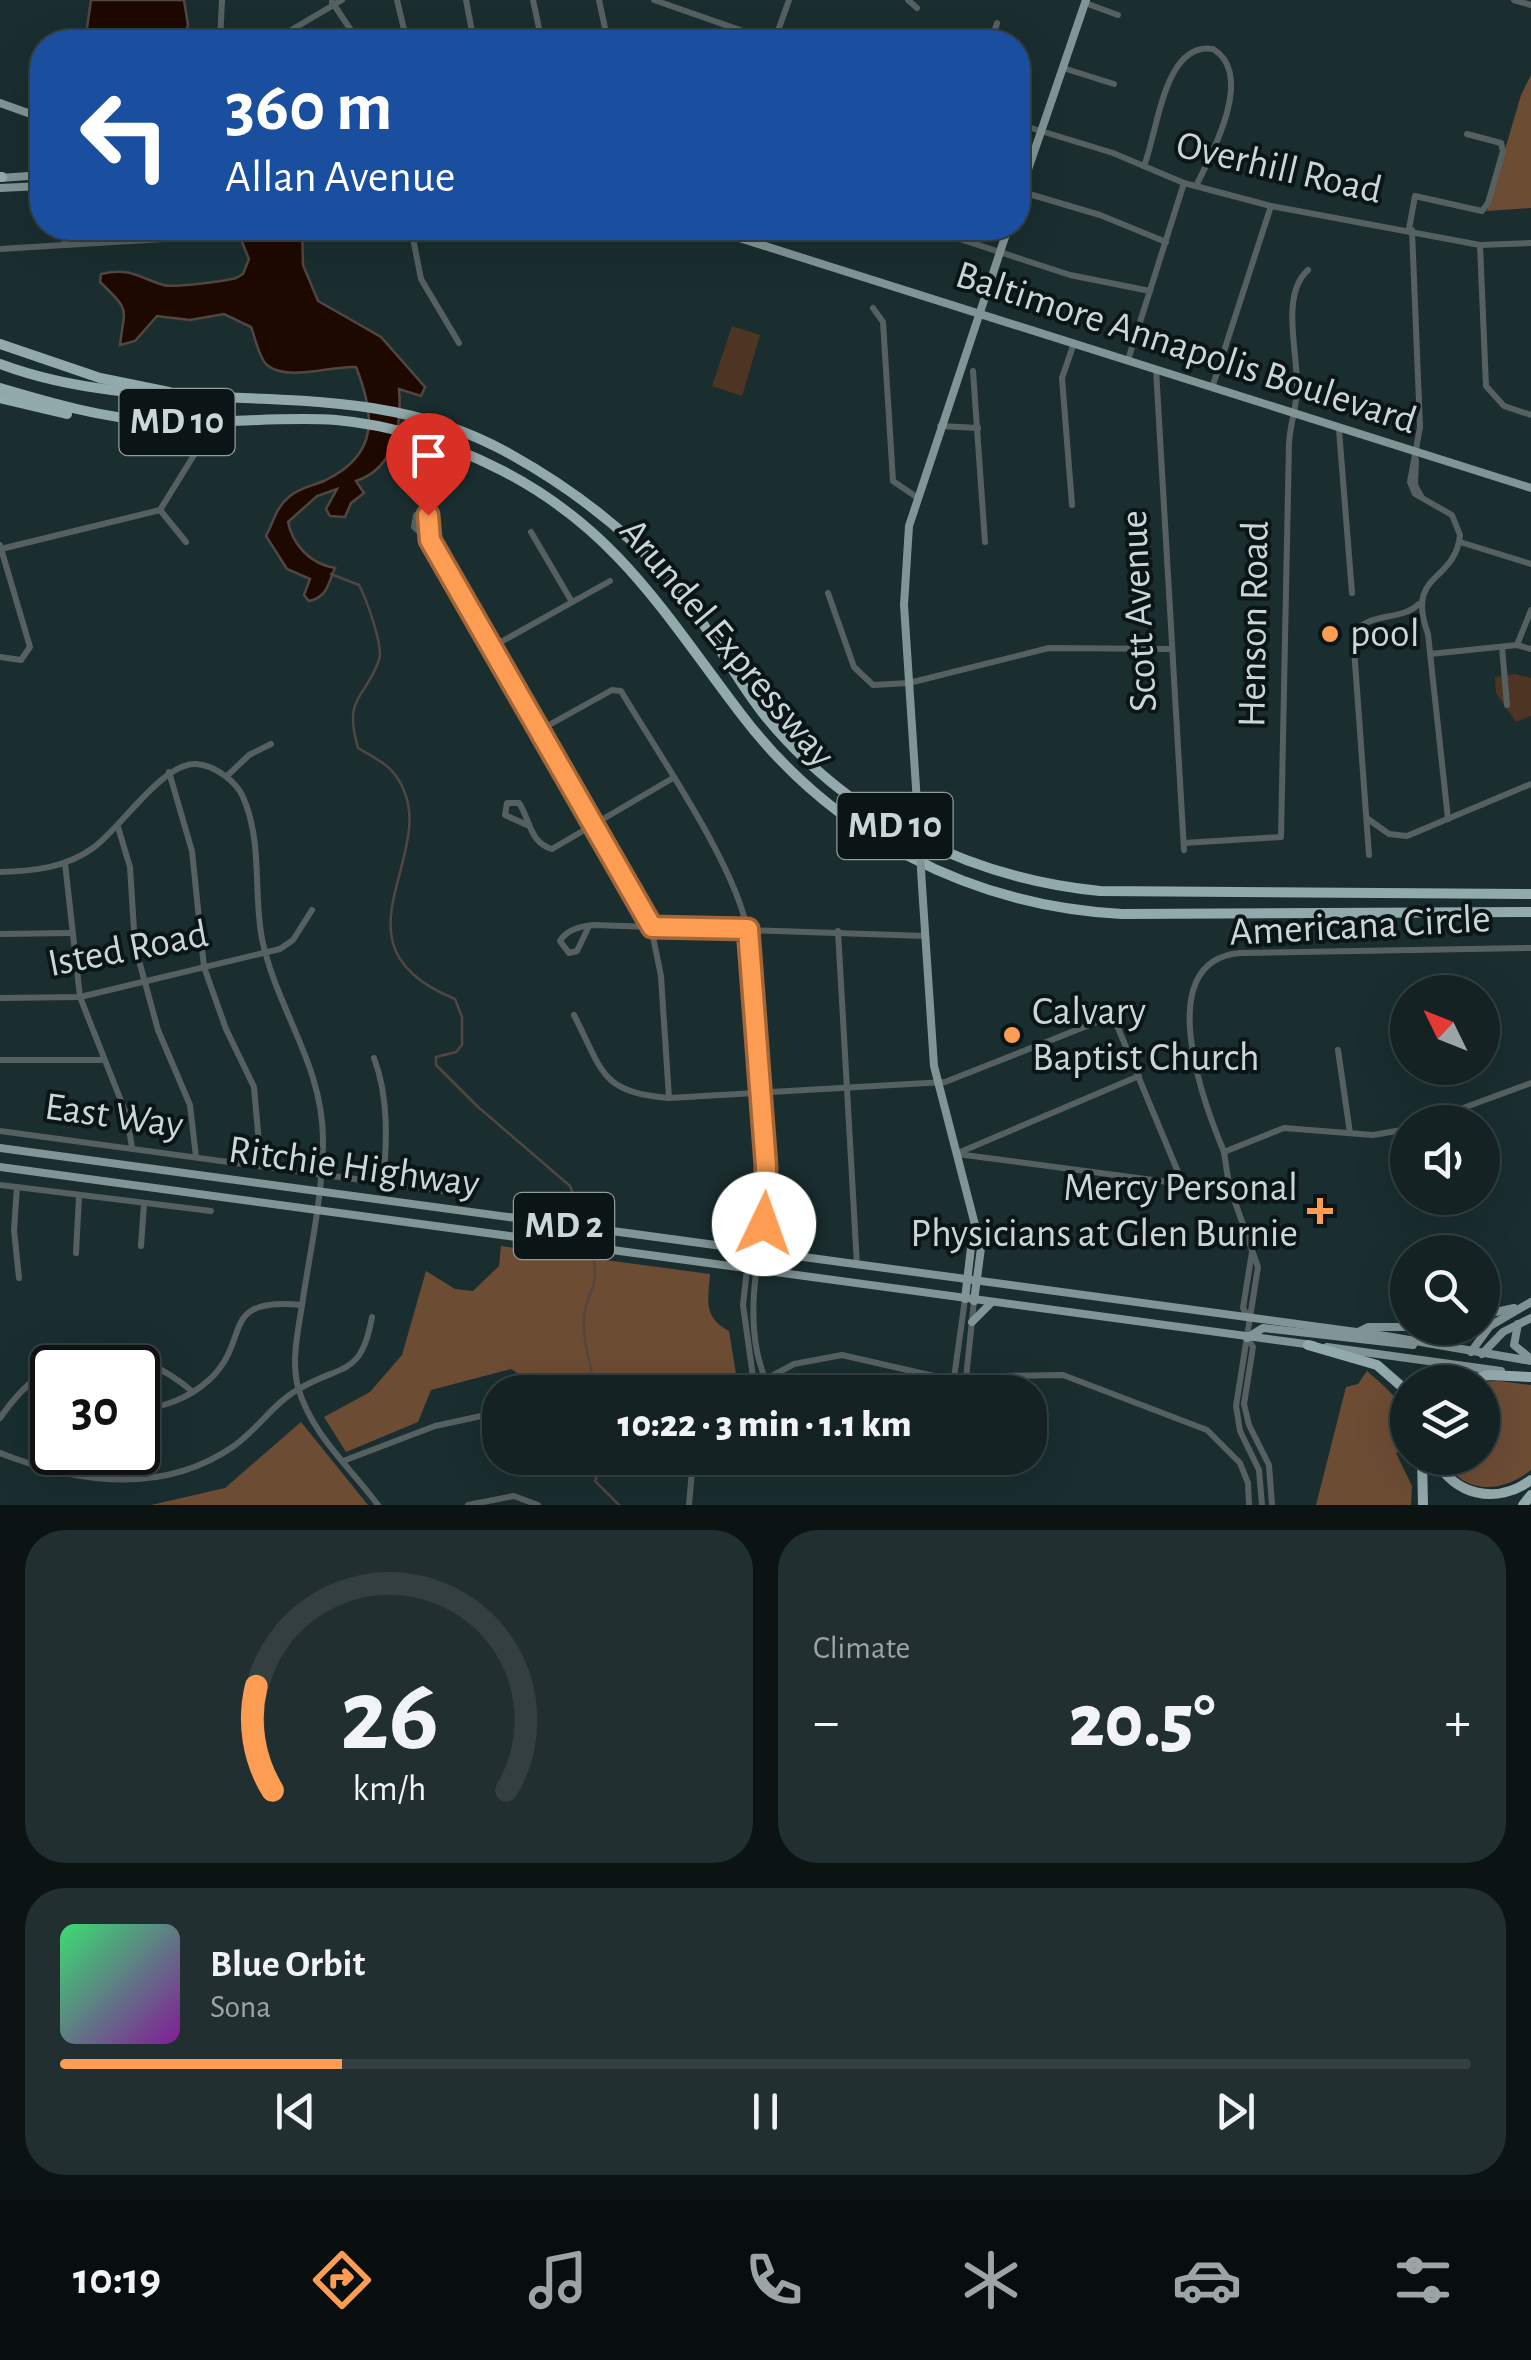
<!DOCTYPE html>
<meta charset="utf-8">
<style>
:root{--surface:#142223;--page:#212f30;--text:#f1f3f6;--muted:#9da4a6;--line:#333f41;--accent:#fc9d53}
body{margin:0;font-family:"Alegreya Sans",sans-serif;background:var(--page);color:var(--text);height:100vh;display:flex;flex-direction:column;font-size:38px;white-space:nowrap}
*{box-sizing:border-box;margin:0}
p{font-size:32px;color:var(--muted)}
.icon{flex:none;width:55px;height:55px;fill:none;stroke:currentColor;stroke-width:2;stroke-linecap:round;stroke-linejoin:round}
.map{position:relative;height:1505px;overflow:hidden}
.panel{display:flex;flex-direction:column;gap:25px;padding:25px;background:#0b1313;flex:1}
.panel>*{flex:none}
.top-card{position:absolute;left:30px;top:30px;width:1000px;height:210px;border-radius:40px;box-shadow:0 10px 40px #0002,0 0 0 2px var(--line);background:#1a4fa0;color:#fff;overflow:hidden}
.needle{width:65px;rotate:313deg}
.fabs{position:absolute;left:1390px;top:975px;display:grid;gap:20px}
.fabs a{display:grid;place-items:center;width:110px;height:110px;border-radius:50%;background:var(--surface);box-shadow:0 10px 40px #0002,0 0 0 2px var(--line);font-size:50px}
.speed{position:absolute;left:30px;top:1345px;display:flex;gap:20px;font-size:50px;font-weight:700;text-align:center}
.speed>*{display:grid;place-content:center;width:130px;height:130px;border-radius:50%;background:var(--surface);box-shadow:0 10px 40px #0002,0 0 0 2px var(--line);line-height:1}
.speed .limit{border:5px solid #111;border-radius:15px;background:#fff;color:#111}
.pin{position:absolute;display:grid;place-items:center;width:85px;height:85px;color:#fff;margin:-102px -42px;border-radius:50% 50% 50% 0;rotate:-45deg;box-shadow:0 0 10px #0007}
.pin .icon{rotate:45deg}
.me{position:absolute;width:110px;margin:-55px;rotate:3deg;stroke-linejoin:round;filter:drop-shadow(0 0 8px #0008)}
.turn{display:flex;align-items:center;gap:35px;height:210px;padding:0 30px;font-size:45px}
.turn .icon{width:130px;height:130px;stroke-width:2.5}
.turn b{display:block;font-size:70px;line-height:85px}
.big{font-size:75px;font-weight:800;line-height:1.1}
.panel .tile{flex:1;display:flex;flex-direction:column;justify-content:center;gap:15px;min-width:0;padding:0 35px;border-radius:40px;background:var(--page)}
.panel .dial{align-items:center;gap:0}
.dial svg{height:260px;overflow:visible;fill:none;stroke:var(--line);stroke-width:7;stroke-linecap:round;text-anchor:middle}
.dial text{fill:var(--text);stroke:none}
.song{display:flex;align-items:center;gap:30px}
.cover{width:120px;height:120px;border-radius:15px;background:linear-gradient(135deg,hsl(140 70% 55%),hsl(290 70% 35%))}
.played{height:10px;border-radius:5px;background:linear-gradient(90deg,var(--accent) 20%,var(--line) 20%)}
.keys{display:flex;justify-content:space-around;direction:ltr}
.heat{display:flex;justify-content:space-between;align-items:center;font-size:55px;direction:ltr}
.panel .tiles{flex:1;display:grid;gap:25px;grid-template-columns:1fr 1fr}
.tile:last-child{grid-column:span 2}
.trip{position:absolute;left:482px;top:1375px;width:565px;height:100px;border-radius:40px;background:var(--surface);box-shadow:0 10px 40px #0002,0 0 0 2px var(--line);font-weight:800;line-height:100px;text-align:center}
.dock{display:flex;height:160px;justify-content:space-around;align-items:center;background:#080e0e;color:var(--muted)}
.dock .icon{width:70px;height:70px}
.dock .on{color:var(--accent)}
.dock b{font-size:45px;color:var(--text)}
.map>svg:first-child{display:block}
.green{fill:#4e3523}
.forest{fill:#6d4c34}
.water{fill:#1e0900;stroke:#524640;stroke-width:2.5}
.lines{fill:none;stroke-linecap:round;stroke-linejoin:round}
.stream{stroke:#524640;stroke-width:2.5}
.minor{stroke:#576061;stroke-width:6}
.major{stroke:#829596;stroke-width:8}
.highway{stroke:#93aaac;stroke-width:10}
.major-bridge{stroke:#829596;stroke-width:8}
.route-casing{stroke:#a46636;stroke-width:25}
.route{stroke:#fc9d53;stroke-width:18}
.poi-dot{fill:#fc9d53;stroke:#0c1515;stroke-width:4}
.labels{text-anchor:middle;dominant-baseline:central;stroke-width:8;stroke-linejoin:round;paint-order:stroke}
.shield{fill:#0c1515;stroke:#919c9d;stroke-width:2.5}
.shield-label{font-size:38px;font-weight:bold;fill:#cad6d7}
.street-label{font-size:40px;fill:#cad6d7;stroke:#0c1515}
.poi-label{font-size:40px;fill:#cad6d7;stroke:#0c1515;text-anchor:start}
</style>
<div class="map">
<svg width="1531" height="1505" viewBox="0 0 1531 1505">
<rect width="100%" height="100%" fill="#1a2e2f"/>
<g class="green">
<path d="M732 326 760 335 742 396 712 386Z"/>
<path d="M1515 674 1531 678V716L1516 722 1496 693 1495 677Z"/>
</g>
<g class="forest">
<path d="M1531 75V208L1487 211 1521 95Z"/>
<path d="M501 1246 710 1274C708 1301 703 1317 729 1331L736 1374 719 1392H548L511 1369 431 1390 418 1422 346 1452 324 1417 370 1392 402 1355 426 1271 455 1289 473 1291 499 1266Z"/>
<path d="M1367 1371C1397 1397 1408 1406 1407 1446L1396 1453 1412 1486 1411 1505H1316L1346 1387 1358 1384Z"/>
<path d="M1499 1381 1531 1385V1470C1502 1493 1463 1496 1444 1458H1482V1382H1474Z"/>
<path d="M301 1422 368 1505H151L225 1488Z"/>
</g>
<g class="water">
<path d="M91 0H184L188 25 183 42H85Z"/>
<path d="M245 228H302L303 265 318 301 381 337 425 387 421 396 399 389C402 426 395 468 356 481L364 493 351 503 345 517 330 516 326 509 337 489 317 496 288 522C293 546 311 564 335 568 328 583 328 597 309 601L304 595 310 579 287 569 266 536C274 521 276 507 290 496 301 487 313 486 326 480 379 454 375 415 356 367 334 365 286 382 267 365 259 358 255 337 251 327L224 314 190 320 157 316 135 341 120 345C124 308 132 312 100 282L101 274C129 267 138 277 163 285 172 288 226 281 236 278L243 274 249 259 240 237Z"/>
</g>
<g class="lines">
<g class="stream">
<path d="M331 574 359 585C366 598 384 647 379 660 365 700 343 695 358 748 370 755 388 764 396 776 449 850 319 944 455 999L462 1017V1045L456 1052 436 1057V1065L477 1106 570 1186 584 1221"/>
<path d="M593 1255C600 1293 586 1289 584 1318 582 1343 593 1368 595 1392"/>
<path d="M604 1458 595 1481 619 1505"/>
</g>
<g class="minor">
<path d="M397 0 407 42"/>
<path d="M466 0 474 42"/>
<path d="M533 0 542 42"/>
<path d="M599 0 608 42"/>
<path d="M654 0 774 42"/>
<path d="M908 0 917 8"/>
<path d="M1514 0 1531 5"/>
<path d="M332 2 359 42"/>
<path d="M1085 3 1118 15"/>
<path d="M220 42 222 0"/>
<path d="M271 42 342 0"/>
<path d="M774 42 789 0"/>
<path d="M991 42 997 23"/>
<path d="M1063 68 1114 84"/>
<path d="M1018 124 1113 153 1184 183 1271 206 1480 245 1531 243"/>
<path d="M1144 166C1158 131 1164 41 1213 49 1255 74 1213 152 1196 186"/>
<path d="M1019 191 1100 215 1166 242"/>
<path d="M64 228 65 243"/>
<path d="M411 228 421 279 459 343"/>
<path d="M926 228 1070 275 1150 291"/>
<path d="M1409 229 1415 196 1482 211 1488 203 1503 151 1501 143 1467 134"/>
<path d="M1412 230 1420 427 1410 482 1415 494 1452 515 1460 535C1455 584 1405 571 1428 634L1448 819"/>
<path d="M755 241 759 228"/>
<path d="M1480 245 1486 386 1504 406 1531 415"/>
<path d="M0 249 163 239 210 228"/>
<path d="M873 308 883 322 893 481 915 496"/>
<path d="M1128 360 1184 183"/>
<path d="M1156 369 1184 850"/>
<path d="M973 371 985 542"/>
<path d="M1213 385 1271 206"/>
<path d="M940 426 978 428"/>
<path d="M1339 430 1352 593"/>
<path d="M1416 460 1415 485 1421 496"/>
<path d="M1072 505 1062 378 1074 343"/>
<path d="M160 510 186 542"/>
<path d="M531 532 572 602"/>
<path d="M430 541 431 519 422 512 416 515 414 527 430 541 651 927 661 976 669 1098"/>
<path d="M1460 542 1531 564"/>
<path d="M0 545 30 647 21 660 0 657"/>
<path d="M1 549 160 510 194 455"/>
<path d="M828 593 854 667 873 685 909 683 1049 648 1171 649"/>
<path d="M1517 645 1531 610"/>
<path d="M492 647 610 581"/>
<path d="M1502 647 1507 705"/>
<path d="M1430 654 1517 645 1531 649"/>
<path d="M540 730 612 690 621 691C657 752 738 868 748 934 760 1009 763 1088 766 1163 767 1192 755 1227 768 1253"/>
<path d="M169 772 192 851 204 967 226 1029 254 1087 261 1166"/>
<path d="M227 776 249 755 271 744"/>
<path d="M1368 819 1389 834 1407 836 1531 784"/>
<path d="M527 825 505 815 507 803H519C530 819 529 842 552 849L673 778"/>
<path d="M118 827 130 867 135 946 158 1030 190 1105 196 1157"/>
<path d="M1184 843 1281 837 1289 443C1290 424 1297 407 1297 387 1298 353 1280 295 1308 270"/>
<path d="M1369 855 1353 635C1368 611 1400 622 1419 604"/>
<path d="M65 863 80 997 127 1116 132 1148"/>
<path d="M0 872C34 871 65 868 93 848 121 828 163 762 196 764 214 765 236 781 243 797 263 843 253 892 262 939 277 1010 323 1065 323 1140 323 1195 310 1251 302 1305 298 1332 291 1360 298 1387 311 1434 350 1467 378 1505"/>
<path d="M589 926 577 951 569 953 560 941C567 929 581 926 594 925L926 936"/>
<path d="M838 931 857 1265"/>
<path d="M0 934 72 933"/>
<path d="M0 998 80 997 280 949 293 940 312 910"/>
<path d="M574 1015C603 1071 600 1093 669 1098L945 1082 1107 1018 1116 1023 1183 1184 957 1154"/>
<path d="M1338 1050 1350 1133"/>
<path d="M374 1058C389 1097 387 1143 383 1184"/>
<path d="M0 1060H101"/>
<path d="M1425 1122 1531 1083"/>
<path d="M1408 1129 1373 1135 1284 1128 1224 1152C1204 1104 1150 961 1240 953L1531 948"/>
<path d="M0 1131 458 1193"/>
<path d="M1224 1152 1229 1185 1258 1267 1236 1406 1240 1431 1259 1470 1262 1505"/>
<path d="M958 1153 1139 1076"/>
<path d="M0 1185 211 1211"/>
<path d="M17 1187 14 1230 19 1278"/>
<path d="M141 1246 144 1204"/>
<path d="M738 1250 762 1211"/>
<path d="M749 1251 743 1305 754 1384"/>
<path d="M76 1253 79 1196"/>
<path d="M759 1253C752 1293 749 1340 765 1378"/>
<path d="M1248 1317 1243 1308 1252 1252"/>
<path d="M1248 1339 1253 1347 1244 1404 1249 1425 1269 1465 1272 1505"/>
<path d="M954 1378 965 1299"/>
<path d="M966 1378 974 1301"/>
<path d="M742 1392 794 1364 842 1355 938 1377 1063 1375 1207 1430 1240 1463 1248 1483 1249 1505"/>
<path d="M138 1411C165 1406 188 1399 209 1380 253 1340 216 1297 302 1305"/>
<path d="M0 1418C51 1343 123 1333 193 1392"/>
<path d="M0 1453C76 1483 162 1496 234 1446 257 1430 273 1404 297 1390 341 1363 361 1379 372 1317"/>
<path d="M343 1461 435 1426 500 1412"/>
<path d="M44 1470 54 1452"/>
<path d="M468 1505 514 1496 538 1505"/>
<path d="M689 1505 693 1458"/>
</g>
<g class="major">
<path d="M0 103 42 118"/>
<path d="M0 178 42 175"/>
<path d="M0 188 42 186"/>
<path d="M1018 199 1086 0"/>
<path d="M708 228 1531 488"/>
<path d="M918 818 904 605 909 526 1008 228"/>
<path d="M922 886 934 1066 981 1248 974 1301"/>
<path d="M0 1148 1386 1336 1531 1361"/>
<path d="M0 1167 1313 1345"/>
<path d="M965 1299 973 1230"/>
<path d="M1482 1315 1514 1308"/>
<path d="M972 1322 991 1303"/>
<path d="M1518 1324 1514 1345 1531 1359"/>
<path d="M1358 1332 1368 1327H1408"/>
<path d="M1247 1338 1263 1328 1413 1345"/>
<path d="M1327 1347 1501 1371"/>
<path d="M1471 1352 1490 1326 1531 1302"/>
<path d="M1482 1354 1503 1332 1531 1318"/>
</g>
<g class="highway">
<path d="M0 177H2"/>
<path d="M0 344 100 378 169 392"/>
<path d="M0 364C168 427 349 363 510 454 571 488 630 533 675 586 710 627 733 676 766 717 850 819 969 878 1100 891L1531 894"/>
<path d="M0 388C51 403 102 418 155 421 215 425 276 416 336 420 393 425 450 444 501 470 617 529 666 616 741 714 833 835 970 906 1122 914L1531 912"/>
<path d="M0 398 67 414"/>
<path d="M1308 1345 1377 1365 1408 1392"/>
<path d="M1462 1382 1488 1375 1531 1377"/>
<path d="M1422 1458 1423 1505"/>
<path d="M1435 1458C1454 1496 1497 1505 1531 1480"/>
<path d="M1523 1505 1531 1495"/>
</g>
<path class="major-bridge" d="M918 818 922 886"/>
</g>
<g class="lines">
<g class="route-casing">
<path id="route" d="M428 515 430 540 652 927 748 929 766 1166 764 1224"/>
</g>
<use href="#route" class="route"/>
</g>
<g class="poi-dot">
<circle cx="1330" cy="634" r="10"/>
<circle cx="1012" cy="1035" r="10"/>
<path d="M1315 1196h10v10h10v10h-10v10h-10v-10h-10v-10h10z"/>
</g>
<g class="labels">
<g class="shield">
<rect x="119.5" y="389" width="115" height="66" rx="8"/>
<rect x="837.5" y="793" width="115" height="66" rx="8"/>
<rect x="514" y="1193" width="100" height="66" rx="8"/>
</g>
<g class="shield-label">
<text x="177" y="422">MD 10</text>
<text x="895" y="826">MD 10</text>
<text x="564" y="1226">MD 2</text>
</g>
<g class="street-label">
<text transform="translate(1279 168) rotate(13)">Overhill Road</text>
<text transform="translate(1186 348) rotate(18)">Baltimore Annapolis Boulevard</text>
<text transform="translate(1139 611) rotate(-93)">Scott Avenue</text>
<text transform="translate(1254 624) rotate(-89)">Henson Road</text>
<text transform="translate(727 643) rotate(50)">Arundel Expressway</text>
<text transform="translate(1360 926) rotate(-3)">Americana Circle</text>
<text transform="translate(128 949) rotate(-11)">Isted Road</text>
<text transform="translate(114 1116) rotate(8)">East Way</text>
<text transform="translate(354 1167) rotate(8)">Ritchie Highway</text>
</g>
<g class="poi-label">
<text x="1350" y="634">pool</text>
<text x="1032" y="1012">Calvary<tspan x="1032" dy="46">Baptist Church</tspan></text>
<text x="1298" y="1188" text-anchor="end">Mercy Personal<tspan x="1298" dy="46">Physicians at Glen Burnie</tspan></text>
</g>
</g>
</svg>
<div class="fabs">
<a><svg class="needle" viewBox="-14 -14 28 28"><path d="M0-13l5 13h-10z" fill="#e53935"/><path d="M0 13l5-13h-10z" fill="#9da4a6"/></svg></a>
<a><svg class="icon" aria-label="sound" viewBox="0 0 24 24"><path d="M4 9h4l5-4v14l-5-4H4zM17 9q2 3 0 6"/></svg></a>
<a><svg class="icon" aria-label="search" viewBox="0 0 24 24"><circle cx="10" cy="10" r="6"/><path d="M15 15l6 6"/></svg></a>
<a><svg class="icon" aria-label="layers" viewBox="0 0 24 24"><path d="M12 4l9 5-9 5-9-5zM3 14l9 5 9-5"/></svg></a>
</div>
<div class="speed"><div class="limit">30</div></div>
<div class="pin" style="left:428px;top:515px;background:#d93025"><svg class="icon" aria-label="arrive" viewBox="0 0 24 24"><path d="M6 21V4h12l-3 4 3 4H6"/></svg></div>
<svg class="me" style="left:764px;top:1224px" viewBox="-20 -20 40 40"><circle r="19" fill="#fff"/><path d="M0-13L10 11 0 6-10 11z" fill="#fc9d53"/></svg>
<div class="trip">10:22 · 3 min · 1.1 km</div>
<div class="top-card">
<div class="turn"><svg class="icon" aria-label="left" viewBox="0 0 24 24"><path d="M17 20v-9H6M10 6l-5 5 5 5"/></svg><div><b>360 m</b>Allan Avenue</div></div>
</div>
</div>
<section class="panel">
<div class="tiles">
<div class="tile dial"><svg viewBox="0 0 100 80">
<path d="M14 69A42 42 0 1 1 86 69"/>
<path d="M14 69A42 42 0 0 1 9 37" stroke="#fc9d53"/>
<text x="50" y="56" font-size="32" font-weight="700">26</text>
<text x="50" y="72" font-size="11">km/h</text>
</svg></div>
<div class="tile"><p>Climate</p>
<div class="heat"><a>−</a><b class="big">20.5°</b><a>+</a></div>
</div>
<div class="tile">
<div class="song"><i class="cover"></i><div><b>Blue Orbit</b><p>Sona</p></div></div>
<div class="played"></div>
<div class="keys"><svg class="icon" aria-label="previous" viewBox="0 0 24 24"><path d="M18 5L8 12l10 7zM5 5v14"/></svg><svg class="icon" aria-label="pause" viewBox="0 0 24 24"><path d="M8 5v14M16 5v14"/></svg><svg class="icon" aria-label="next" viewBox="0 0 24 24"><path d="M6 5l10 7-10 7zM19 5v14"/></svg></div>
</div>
</div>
</section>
<nav class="dock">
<b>10:19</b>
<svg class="icon on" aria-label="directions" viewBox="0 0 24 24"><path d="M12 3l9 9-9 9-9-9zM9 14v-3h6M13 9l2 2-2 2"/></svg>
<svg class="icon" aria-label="music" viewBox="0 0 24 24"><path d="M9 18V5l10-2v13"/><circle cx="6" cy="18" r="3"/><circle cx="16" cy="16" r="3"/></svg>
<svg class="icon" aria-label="phone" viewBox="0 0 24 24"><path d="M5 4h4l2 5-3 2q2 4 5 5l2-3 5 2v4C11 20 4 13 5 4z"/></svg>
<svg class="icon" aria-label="climate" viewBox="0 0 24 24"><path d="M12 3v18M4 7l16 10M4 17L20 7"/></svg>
<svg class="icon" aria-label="car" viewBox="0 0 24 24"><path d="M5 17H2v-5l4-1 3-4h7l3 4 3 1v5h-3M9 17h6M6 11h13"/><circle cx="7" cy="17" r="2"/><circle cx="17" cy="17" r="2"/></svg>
<svg class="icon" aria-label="filters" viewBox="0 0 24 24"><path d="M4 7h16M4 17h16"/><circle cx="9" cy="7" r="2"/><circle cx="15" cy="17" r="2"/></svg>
</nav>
